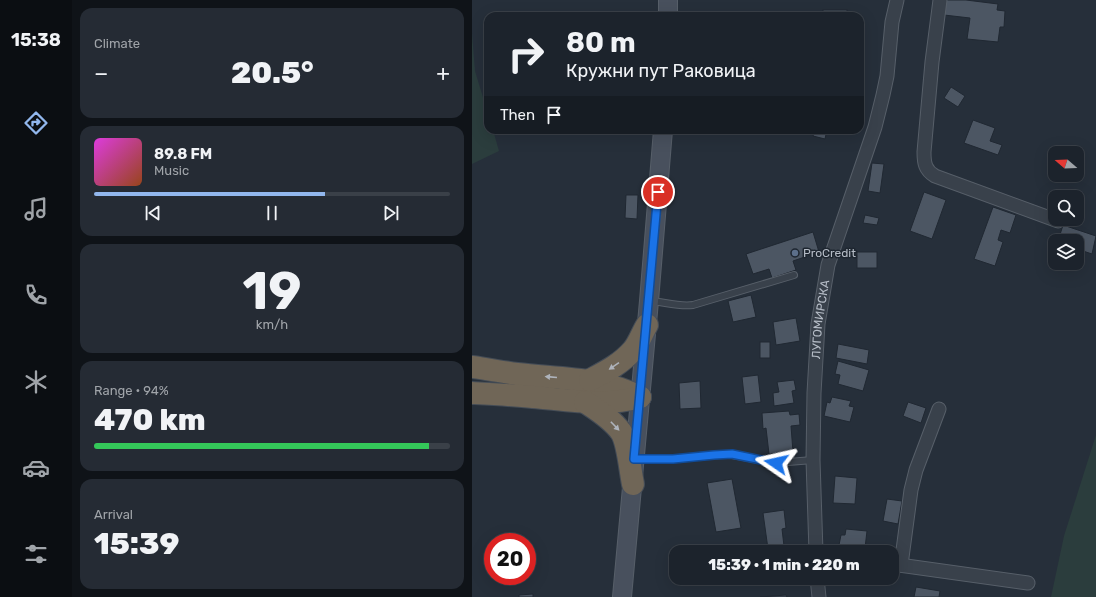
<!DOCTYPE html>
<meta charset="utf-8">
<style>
:root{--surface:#1c232c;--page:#252b34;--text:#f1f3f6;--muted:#a0a4a9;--line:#3a4048;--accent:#92b7ed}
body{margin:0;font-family:Rubik,sans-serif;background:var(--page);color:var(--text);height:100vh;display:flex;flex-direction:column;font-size:15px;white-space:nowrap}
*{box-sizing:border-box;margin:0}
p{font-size:13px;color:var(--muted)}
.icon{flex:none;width:22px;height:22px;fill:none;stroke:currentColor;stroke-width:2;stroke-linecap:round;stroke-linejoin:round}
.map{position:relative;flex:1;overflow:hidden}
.sheet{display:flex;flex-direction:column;gap:8px;padding:8px;background:#0f1318;width:400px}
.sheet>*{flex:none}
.guide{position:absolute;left:12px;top:12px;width:380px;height:122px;border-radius:12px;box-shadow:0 4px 16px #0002,0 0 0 1px var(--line);background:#1c232c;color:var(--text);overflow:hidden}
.needle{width:26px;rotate:289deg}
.fabs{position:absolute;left:576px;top:146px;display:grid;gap:8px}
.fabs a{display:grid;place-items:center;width:36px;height:36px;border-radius:8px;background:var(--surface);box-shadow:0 4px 16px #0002,0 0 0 1px var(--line);font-size:20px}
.speed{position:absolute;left:12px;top:533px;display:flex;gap:8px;font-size:20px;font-weight:700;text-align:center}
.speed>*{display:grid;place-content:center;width:52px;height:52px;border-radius:50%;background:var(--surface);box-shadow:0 4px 16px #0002,0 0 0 1px var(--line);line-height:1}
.speed .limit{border:6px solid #d22;background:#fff;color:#111}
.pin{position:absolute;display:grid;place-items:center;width:34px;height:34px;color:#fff;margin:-17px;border:2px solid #fff;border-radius:50%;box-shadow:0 1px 4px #0007}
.me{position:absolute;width:44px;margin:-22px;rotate:281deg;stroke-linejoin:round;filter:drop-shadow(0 0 3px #0008)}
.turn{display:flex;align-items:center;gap:14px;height:84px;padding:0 16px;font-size:18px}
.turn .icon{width:52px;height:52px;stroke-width:2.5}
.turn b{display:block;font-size:28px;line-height:34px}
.then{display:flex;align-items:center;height:38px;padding:0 16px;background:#0003;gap:8px;font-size:15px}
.big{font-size:30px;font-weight:800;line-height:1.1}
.sheet .widget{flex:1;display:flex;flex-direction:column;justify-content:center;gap:6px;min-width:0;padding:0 14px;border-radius:12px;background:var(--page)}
.sheet .dial{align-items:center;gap:0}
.dial b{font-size:52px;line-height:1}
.song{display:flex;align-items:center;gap:12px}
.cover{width:48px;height:48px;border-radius:6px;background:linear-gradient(135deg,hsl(300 70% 55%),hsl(20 70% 35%))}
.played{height:4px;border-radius:2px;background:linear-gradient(90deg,var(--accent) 65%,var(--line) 65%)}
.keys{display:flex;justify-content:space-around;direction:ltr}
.heat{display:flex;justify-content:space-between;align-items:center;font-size:22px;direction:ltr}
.charge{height:6px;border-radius:3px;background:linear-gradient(90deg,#34c759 94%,var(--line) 0)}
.trip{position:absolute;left:197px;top:545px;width:230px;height:40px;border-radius:12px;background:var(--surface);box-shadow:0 4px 16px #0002,0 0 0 1px var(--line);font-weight:800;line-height:40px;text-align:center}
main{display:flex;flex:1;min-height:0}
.tabs{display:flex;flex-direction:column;width:72px;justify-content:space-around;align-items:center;background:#0b0e12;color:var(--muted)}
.tabs .icon{width:28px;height:28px}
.tabs .selected{color:var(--accent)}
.tabs b{font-size:18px;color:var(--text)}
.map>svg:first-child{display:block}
.green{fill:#2b3d3d}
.building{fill:#4c5663;stroke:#202832}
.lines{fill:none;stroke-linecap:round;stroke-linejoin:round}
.service-casing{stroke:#575f69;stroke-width:8}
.minor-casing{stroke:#575f69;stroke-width:15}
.secondary-casing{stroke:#575f69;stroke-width:20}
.motorway-casing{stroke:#444c56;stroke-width:24}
.service{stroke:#39414b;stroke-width:6}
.minor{stroke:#39414b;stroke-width:13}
.secondary{stroke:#48505d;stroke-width:18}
.motorway{stroke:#706657;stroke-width:22}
.oneway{fill:#aeb3bb}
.route-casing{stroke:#114b97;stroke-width:10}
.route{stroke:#1a73e8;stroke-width:7}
.service-dot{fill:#5c6f8a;stroke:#1e2630;stroke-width:1.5}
.labels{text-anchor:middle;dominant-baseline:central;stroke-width:3;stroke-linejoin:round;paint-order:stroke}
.poi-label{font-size:12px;fill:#b5bcc6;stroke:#1e2630;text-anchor:start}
.street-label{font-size:12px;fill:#b5bcc6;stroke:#1e2630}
</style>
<main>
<nav class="tabs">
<b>15:38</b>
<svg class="icon selected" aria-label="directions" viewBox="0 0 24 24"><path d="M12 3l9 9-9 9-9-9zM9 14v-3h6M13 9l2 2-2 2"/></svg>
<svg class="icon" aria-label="music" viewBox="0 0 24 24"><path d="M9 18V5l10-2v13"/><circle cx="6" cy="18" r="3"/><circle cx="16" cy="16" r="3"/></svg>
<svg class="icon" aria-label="phone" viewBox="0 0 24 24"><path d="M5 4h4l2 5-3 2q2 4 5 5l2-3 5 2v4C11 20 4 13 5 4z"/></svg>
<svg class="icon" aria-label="climate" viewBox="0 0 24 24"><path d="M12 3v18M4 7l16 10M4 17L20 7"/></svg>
<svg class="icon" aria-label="car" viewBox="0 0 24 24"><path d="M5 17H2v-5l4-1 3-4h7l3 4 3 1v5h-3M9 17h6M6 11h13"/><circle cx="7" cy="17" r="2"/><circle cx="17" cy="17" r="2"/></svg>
<svg class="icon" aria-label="filters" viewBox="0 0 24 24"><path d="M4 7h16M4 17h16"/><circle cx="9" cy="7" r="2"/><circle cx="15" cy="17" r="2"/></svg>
</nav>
<section class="sheet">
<div class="widget"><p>Climate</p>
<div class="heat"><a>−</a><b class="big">20.5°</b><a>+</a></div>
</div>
<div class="widget">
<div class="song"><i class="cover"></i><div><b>89.8 FM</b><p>Music</p></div></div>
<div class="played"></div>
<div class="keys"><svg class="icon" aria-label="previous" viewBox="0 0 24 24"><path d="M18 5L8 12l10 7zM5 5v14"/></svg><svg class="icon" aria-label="pause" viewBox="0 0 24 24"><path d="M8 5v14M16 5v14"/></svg><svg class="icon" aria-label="next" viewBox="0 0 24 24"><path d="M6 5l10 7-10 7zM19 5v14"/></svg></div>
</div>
<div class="widget dial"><b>19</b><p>km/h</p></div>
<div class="widget"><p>Range · 94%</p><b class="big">470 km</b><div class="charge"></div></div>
<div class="widget"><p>Arrival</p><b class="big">15:39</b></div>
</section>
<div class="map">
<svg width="624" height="597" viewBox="0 0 624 597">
<rect width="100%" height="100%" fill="#262f3a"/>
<g class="green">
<path d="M0 33 3 71 16 114V130H21L27 151 0 164Z"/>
<path d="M624 435V597H579L592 536Z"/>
</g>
<g class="building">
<path d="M474 0H494L526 4 525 10 533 11 532 27H528L526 42 495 39 498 18 472 15Z"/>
<rect x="351" y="10" width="24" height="6"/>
<path d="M479 87 493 96 486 107 472 98Z"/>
<path d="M501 120 523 128 518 141 530 145 526 155 492 143Z"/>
<path d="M343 130H355L353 139 341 136Z"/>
<path d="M400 163 412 164 408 193 396 191Z"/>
<path d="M452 192 474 200 460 239 438 231Z"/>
<path d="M154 195H166L165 219 153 218Z"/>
<path d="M521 207 544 215 538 233 529 230 526 240 531 242 523 266 502 259Z"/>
<path d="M393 215 407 218 405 225 391 223Z"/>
<path d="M591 225 624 236 620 254 605 249V241H586Z"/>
<path d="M341 232 347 252 321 261 324 270 300 278 297 269 281 274 274 254Z"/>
<rect x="385" y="252" width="20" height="16"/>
<path d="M279 295 284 317 261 322 256 301Z"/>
<path d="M324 318 328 341 304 345 301 322Z"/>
<rect x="288" y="342" width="10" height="16"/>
<path d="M366 344 397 350 395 364 364 358Z"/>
<path d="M366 361 397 370 391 391 366 384 368 375 363 374Z"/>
<path d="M286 375 289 402 273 404 270 377Z"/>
<path d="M322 380 324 390 320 391 322 403 302 406 301 393 307 392 305 382Z"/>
<path d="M228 381 229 408 208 409 207 383Z"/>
<path d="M360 397 379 401 377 406 382 407 378 422 352 416 355 402 358 403Z"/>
<path d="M436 402 454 408 449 423 431 416Z"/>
<path d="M317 411 318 415 327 414 328 425 319 426 321 452 297 454 294 428 291 429 290 413Z"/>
<path d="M363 476 385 478 383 504 361 503Z"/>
<path d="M260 479 269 528 244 532 235 483Z"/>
<path d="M415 499 430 501 426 524 411 521Z"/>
<path d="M312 510 314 528 310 529 312 546 296 549 291 513Z"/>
<path d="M374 529 395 531 393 548 367 545 369 535H373Z"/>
<path d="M444 587 468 591 467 597H442Z"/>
<path d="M61 594V597H47V595Z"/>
<path d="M314 595 315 597H288Z"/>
</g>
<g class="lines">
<g class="service-casing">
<g id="service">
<path d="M179 301C192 302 207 307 221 305L322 275"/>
<path d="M164 459H201L242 455H260L304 463 341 460"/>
</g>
</g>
<g class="minor-casing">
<g id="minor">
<path d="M468 0 460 62 452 152C452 163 453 170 463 176L586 221"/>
<path id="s1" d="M344 552 341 460 342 393 346 324 356 265 403 127 411 95 415 76 420 22 425 0"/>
<path d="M420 564 556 583"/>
<path d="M429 565 439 490 444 470 467 409"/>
<path d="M345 578 347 597"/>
</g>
</g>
<g class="secondary-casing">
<g id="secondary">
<path d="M196 16V0"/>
<path d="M150 597 177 301 191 130"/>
</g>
</g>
<g class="motorway-casing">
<g id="motorway">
<path d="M0 367C15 369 30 372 45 374 89 379 128 377 168 397"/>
<path d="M118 380C133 372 149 364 161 350 167 343 170 333 175 325"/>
<path d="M0 393C20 394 41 395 61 397 96 400 133 407 168 397"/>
<path d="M113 402C125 410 140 419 149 432 156 442 158 470 161 484"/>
</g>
</g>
<use href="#service" class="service"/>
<use href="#minor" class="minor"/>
<use href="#secondary" class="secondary"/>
<use href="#motorway" class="motorway"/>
</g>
<defs><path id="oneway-solid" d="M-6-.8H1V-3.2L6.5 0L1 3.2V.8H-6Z"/></defs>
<g class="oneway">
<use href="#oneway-solid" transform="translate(142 366) rotate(146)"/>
<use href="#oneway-solid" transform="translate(79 377) rotate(-175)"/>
<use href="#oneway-solid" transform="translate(143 426) rotate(46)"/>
</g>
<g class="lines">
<g class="route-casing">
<path id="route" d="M186 192 162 459H201L242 455 260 454 304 463"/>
</g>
<use href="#route" class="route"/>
</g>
<circle class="service-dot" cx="323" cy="253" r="4"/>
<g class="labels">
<g class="poi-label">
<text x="331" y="253">ProCredit</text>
</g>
<g class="street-label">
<text stroke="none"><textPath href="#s1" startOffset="233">ЛУГОМИРСКА</textPath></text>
</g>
</g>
</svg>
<div class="fabs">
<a><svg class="needle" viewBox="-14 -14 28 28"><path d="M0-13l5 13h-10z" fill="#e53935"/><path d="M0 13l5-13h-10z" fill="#a0a4a9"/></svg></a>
<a><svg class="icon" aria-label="search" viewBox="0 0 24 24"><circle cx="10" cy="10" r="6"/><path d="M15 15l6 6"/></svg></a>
<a><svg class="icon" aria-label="layers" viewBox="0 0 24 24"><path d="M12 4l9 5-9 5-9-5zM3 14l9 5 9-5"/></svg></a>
</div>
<div class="speed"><div class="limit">20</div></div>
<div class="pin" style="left:186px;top:192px;background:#d93025"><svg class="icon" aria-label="arrive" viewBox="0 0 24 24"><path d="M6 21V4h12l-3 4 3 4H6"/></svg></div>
<svg class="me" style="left:304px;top:463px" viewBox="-20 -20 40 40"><path d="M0-17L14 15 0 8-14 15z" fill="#1a73e8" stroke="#fff" stroke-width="4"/></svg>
<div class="trip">15:39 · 1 min · 220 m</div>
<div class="guide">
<div class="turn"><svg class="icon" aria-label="right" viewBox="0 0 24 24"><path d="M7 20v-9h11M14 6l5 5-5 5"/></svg><div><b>80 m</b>Кружни пут Раковица</div></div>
<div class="then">Then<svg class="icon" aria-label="arrive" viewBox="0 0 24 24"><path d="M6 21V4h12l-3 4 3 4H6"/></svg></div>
</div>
</div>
</main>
